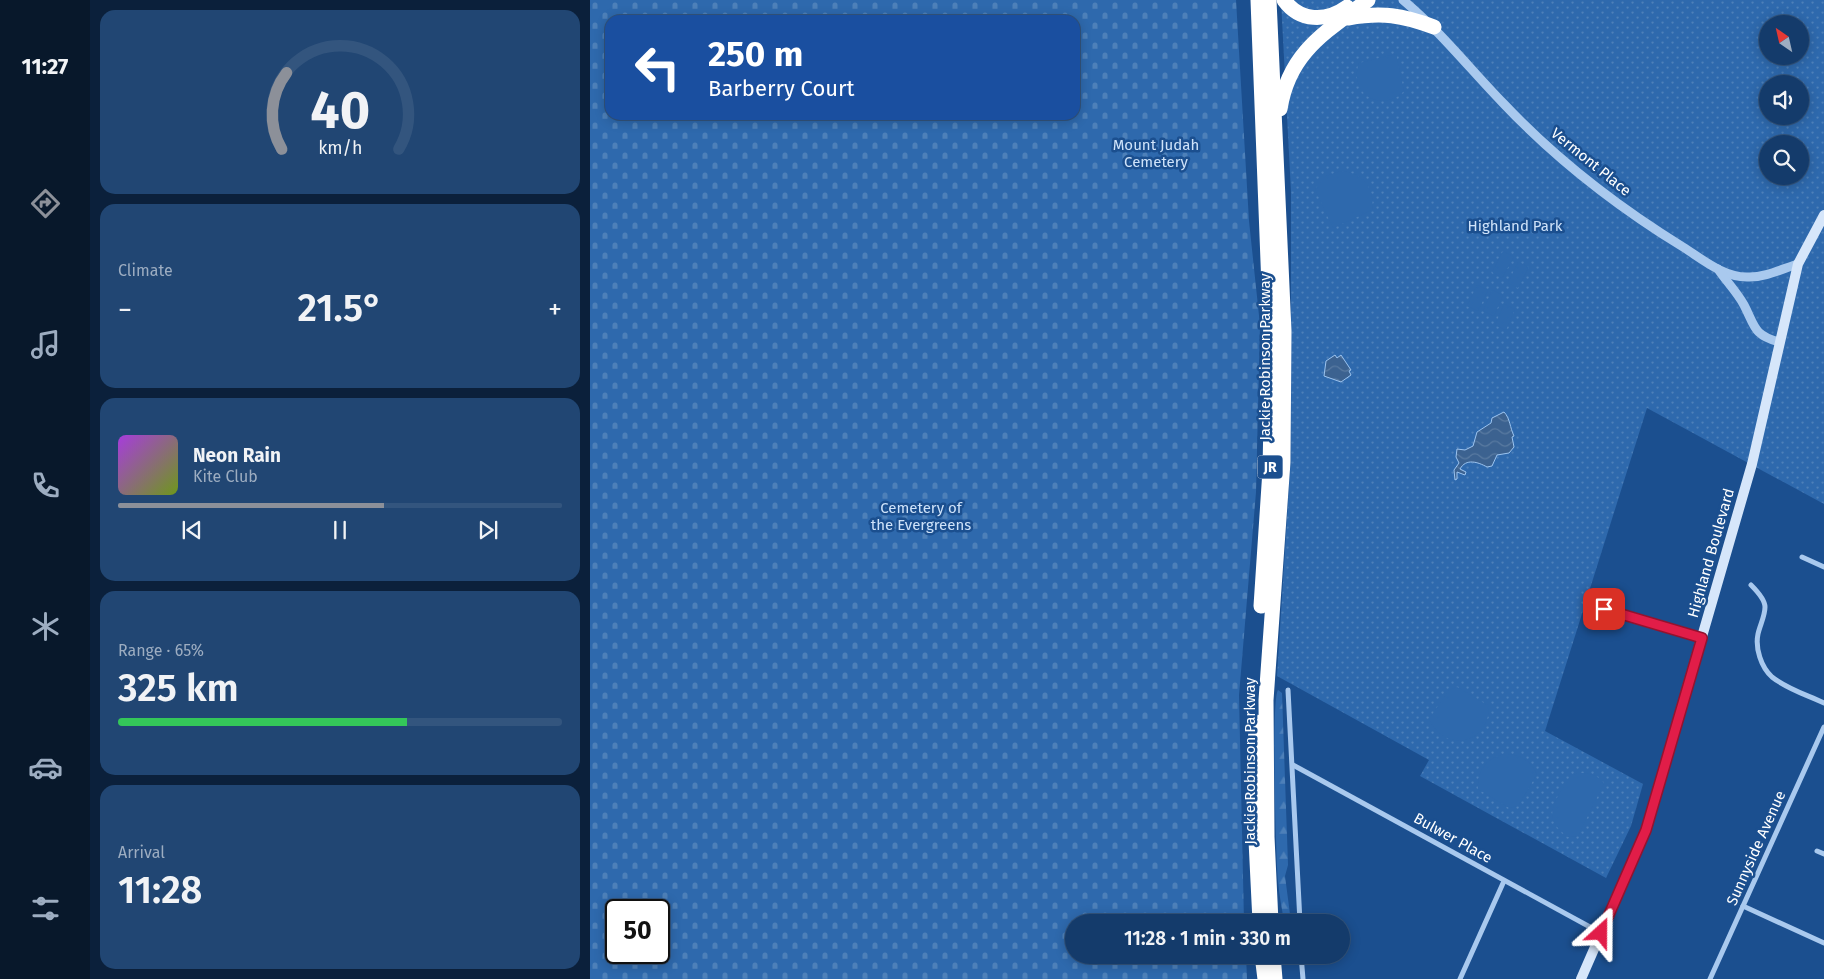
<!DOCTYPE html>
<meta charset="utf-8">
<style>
:root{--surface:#143b6b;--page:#214673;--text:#f1f3f6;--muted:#9dadc1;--line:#33557e;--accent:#8c9099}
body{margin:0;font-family:"Fira Sans",sans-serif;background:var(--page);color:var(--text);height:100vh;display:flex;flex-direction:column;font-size:19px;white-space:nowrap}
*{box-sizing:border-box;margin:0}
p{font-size:16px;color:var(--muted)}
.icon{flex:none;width:28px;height:28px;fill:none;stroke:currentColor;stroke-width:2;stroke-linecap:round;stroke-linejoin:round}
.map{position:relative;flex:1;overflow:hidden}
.drawer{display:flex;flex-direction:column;gap:10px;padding:10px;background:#0b203b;width:500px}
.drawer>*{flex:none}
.guide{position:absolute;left:15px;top:15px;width:475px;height:105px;border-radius:15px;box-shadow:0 2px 12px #0003,0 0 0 1px var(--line);background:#1a4fa0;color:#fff;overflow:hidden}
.needle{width:32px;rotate:326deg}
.buttons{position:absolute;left:1169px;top:15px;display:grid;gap:10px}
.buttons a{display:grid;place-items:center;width:50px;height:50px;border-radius:50%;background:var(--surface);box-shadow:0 2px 12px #0003,0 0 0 1px var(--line);font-size:25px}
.speed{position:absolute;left:15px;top:899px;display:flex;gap:10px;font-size:25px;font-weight:700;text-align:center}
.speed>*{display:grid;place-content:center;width:65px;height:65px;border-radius:50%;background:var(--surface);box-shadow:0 2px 12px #0003,0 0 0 1px var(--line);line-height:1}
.speed .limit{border:2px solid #111;border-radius:8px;background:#fff;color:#111}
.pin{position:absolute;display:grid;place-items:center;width:42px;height:42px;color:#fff;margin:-21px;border-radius:10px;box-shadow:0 2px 8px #0006}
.me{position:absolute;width:55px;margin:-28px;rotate:24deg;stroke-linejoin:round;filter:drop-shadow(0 0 4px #0008)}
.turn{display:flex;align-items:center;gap:18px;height:105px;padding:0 20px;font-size:22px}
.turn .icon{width:65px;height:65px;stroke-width:2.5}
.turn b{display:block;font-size:35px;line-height:42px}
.big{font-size:38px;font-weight:600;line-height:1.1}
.drawer .card{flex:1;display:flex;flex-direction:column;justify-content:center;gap:8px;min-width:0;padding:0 18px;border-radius:15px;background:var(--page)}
.drawer .dial{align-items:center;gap:0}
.dial svg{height:130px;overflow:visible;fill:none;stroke:var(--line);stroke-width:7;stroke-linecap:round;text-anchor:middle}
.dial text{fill:var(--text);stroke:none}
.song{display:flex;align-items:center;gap:15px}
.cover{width:60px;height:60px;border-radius:8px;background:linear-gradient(135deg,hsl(280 70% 55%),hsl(80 70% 35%))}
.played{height:5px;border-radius:2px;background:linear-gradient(90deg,var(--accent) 60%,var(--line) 60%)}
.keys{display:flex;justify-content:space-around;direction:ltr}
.heat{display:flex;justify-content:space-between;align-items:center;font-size:28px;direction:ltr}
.charge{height:8px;border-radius:4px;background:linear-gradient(90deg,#34c759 65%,var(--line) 0)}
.trip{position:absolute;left:475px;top:914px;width:285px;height:50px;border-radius:25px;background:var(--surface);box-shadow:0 2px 12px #0003,0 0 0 1px var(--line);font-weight:600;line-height:50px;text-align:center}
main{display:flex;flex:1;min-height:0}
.tabs{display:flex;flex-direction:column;width:90px;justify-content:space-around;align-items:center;background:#08182b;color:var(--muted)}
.tabs .icon{width:35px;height:35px}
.tabs .active{color:var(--accent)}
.tabs b{font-size:22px;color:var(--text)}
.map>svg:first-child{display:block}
.forest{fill:url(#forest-firs)}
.cemetery{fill:url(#cemetery-stones);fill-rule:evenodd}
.park{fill:url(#park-dots);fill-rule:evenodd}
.pitch{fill:#2e69ad}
.water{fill:url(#water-waves);stroke:#9cc4f0}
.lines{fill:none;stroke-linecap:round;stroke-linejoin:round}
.minor{stroke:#a9c9ee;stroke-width:5}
.tertiary{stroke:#a9c9ee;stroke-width:9}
.secondary{stroke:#d6e6fa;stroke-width:10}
.motorway{stroke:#fff;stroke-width:15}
.route-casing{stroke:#92132f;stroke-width:12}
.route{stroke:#e11d48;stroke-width:9}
.labels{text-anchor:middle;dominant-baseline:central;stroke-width:5;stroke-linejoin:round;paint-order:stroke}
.shield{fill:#1b4f8f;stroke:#bbcadd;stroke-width:1}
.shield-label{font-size:14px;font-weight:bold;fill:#fff}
.park-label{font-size:15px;fill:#cfe3fa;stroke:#1b4f8f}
.street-label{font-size:15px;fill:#fff;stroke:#1b4f8f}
</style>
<main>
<nav class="tabs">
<b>11:27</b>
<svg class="icon active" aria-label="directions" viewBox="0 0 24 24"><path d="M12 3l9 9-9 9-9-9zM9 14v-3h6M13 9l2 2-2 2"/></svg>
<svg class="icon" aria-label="music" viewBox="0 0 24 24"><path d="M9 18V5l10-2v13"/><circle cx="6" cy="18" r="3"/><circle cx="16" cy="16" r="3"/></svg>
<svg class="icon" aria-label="phone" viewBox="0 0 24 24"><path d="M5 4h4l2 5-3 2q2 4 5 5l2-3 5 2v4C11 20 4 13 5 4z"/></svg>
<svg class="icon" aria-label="climate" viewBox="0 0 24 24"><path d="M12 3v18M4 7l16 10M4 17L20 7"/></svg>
<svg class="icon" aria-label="car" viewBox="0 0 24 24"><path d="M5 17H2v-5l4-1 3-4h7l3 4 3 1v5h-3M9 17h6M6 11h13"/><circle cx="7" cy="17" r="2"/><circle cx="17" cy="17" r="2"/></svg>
<svg class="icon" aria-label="filters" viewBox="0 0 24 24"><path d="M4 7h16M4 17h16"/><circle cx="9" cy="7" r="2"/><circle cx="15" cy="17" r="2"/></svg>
</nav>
<section class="drawer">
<div class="card dial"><svg viewBox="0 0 100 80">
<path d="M14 69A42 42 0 1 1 86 69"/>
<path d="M14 69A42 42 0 0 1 17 22" stroke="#8c9099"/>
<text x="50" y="56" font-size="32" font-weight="700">40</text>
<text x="50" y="72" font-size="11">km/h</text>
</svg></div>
<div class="card"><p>Climate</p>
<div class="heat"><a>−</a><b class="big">21.5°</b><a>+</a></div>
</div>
<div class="card">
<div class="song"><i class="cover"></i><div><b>Neon Rain</b><p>Kite Club</p></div></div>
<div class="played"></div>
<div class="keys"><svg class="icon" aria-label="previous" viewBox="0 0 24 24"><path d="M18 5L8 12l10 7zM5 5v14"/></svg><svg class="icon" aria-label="pause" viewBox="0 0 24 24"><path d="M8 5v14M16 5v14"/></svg><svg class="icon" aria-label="next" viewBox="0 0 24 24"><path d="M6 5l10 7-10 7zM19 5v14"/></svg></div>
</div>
<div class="card"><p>Range · 65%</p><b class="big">325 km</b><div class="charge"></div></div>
<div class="card"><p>Arrival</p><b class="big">11:28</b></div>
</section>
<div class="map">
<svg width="1234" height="979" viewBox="0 0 1234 979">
<defs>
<pattern id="forest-firs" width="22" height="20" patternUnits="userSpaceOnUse" patternTransform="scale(1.25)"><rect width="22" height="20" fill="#2e69ad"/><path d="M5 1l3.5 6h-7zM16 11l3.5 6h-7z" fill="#4d80b9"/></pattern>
<pattern id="cemetery-stones" width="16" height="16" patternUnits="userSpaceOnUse" patternTransform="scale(1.25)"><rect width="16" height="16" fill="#2e69ad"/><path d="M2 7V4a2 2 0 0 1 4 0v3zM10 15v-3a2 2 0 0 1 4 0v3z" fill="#4d80b9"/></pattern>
<pattern id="park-dots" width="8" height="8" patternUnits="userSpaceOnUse" patternTransform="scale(1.25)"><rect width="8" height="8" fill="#2e69ad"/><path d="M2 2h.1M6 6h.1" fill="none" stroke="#4d80b9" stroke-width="1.8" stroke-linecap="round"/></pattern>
<pattern id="water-waves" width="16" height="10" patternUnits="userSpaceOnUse" patternTransform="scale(1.25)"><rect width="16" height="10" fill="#3c6290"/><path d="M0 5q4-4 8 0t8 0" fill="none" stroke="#597aa1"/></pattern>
</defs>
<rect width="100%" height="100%" fill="#1b4f8f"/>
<path class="forest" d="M688 690 692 693 698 865 695 876 701 922H694C692 908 689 895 688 881 686 857 681 700 688 690Z"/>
<path class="cemetery" d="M0 0H646L659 221 670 325 666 492 649 695 654 922H484V955H656L657 979H0ZM20 20H485V115H20ZM26 910H69V952H26Z"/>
<path class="park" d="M691 0H1234V504L1057 408 955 731 1053 784 1041 826 1016 878 830 776 839 760 687 676 701 455V192ZM1178 24H1210V56H1178ZM1178 84H1210V116H1178ZM1178 144H1210V176H1178Z"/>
<g class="pitch">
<path d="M806 54 814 91C792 114 758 94 769 63Z"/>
<path d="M751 171C773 173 785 188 782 210L743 228 725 189 736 176Z"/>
<path d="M913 251 924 257 912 278 902 272Z"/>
<path d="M928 262 939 267 928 288 918 283Z"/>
<path d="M887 285 898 290 888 311 877 306Z"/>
<path d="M902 290 913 295 904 316 893 311Z"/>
<path d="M914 304 925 309 916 330 905 325Z"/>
<path d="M867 687 899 706C899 744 855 754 839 719L859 690Z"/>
<path d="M914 754C930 754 940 760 947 774L928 806 919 808 888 789C887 770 896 759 914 754Z"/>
<path d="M987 773C998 773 1007 774 1014 783L988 836 978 837C960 823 958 814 969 794 975 785 979 779 987 773Z"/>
</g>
<g class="water">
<path d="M745 355 747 358 751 355 761 370 759 371 761 375 751 382 734 376 736 361Z"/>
<path d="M914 412C920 418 920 428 924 436L922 437 924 447 919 453 907 455 902 466 897 467C888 462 876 458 870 469L876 472 875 475 867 472V479L865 480 864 470 869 463 866 457 867 449 875 450 883 446 887 432 901 423 902 418Z"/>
</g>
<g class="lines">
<g class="minor">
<path d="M1212 557 1234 567"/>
<path d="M1161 585C1166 590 1175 599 1175 607 1175 616 1170 625 1168 634 1165 648 1171 667 1182 677 1197 689 1217 695 1234 703"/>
<path d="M998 604 1112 638"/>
<path d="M698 690 710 922"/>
<path d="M703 765 1011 933"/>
<path d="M1227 851 1234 854"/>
<path d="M1153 906 1234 943"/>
<path d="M711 955 713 979"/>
<path d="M870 979 914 881"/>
<path d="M1120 979 1234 727"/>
</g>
<g class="tertiary">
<path d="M813 0C850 31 880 69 913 103 965 158 1028 207 1093 247 1112 259 1133 277 1157 277 1174 278 1192 269 1208 264"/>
<path d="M1128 269C1136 281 1147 292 1154 305 1165 326 1163 335 1189 342"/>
</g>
<path class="secondary" d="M991 979 1056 830 1162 464 1208 264 1234 215"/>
<g class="motorway">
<path d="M668 0 682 366 680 470 671 606"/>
<path d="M679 0 694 331 693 462 676 700 677 837 681 922"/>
<path d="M694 0C710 22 736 22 757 7"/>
<path d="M758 18C792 12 812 15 844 27"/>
<path d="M690 109C699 52 736 32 778 0"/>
<path d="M666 722 664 800 670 922"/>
<path d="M672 955 675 979"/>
<path d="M683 955 685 979"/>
</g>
</g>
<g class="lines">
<g class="route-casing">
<path id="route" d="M1011 933 1056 830 1112 638 1014 609"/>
</g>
<use href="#route" class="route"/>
</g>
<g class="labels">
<rect class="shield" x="667.5" y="455.5" width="25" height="23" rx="4"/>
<g class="shield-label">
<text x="680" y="467">JR</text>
</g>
<g class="park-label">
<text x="566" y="145">Mount Judah<tspan x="566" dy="17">Cemetery</tspan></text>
<text x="925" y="226">Highland Park</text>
<text x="331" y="508">Cemetery of<tspan x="331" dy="17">the Evergreens</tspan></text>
</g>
<g class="street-label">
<text transform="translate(1001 162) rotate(39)">Vermont Place</text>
<text transform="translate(675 357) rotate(-90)">Jackie Robinson Parkway</text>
<text transform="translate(1121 553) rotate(-74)">Highland Boulevard</text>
<text transform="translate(660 761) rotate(-90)">Jackie Robinson Parkway</text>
<text transform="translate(863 838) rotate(29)">Bulwer Place</text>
<text transform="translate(1166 848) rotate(-66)">Sunnyside Avenue</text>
</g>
</g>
</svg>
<div class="buttons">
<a><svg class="needle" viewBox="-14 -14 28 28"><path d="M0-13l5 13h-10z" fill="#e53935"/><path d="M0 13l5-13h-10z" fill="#9dadc1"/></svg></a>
<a><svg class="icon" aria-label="sound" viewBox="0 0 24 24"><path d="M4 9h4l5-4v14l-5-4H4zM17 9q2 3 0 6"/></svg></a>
<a><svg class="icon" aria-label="search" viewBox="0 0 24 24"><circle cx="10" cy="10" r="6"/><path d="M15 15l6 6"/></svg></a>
</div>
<div class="speed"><div class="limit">50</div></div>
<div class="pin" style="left:1014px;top:609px;background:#d93025"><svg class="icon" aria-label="arrive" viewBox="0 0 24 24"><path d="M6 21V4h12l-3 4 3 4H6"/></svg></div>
<svg class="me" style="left:1011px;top:933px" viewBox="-20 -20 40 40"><path d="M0-17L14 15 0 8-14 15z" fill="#e11d48" stroke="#fff" stroke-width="4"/></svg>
<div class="trip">11:28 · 1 min · 330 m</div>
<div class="guide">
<div class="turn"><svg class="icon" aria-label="left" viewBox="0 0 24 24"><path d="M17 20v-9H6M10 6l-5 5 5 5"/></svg><div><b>250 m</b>Barberry Court</div></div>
</div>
</div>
</main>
